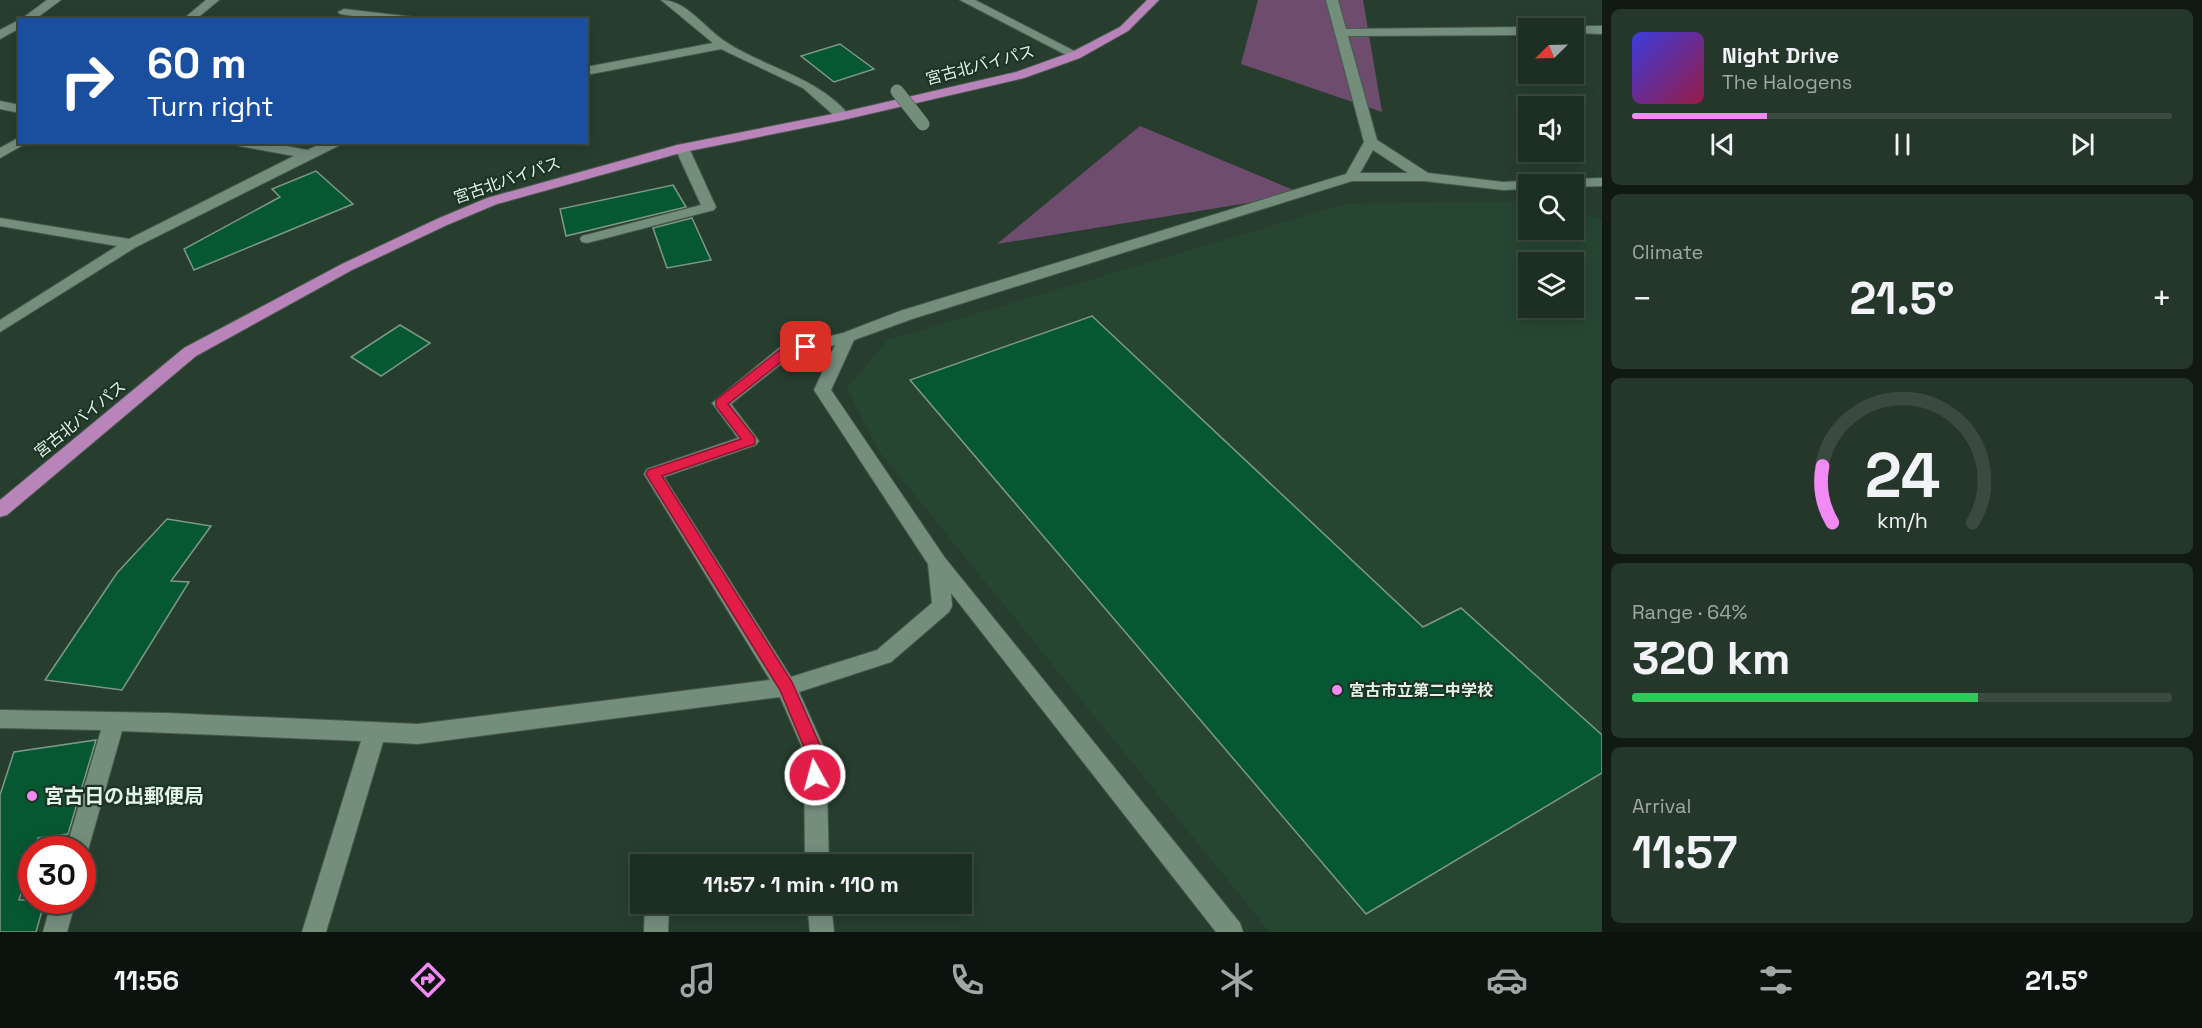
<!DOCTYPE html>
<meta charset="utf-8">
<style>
:root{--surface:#1d2e23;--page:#25362b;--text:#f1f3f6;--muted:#a0a8a6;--line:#3b4a41;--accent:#f28af3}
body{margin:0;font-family:"Space Grotesk","Noto Sans JP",sans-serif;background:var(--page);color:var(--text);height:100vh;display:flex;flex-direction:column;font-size:22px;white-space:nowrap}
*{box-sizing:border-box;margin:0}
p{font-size:20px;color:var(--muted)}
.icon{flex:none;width:33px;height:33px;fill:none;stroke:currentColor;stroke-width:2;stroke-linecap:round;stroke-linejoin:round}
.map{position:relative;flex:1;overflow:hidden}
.details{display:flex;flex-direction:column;gap:9px;padding:9px;background:#101913;width:600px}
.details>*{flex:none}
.hud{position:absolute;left:18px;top:18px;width:570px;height:126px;border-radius:0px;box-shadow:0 3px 15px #0003,0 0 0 2px var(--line);background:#1a4fa0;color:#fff;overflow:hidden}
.needle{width:39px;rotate:247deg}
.fabs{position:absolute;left:1518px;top:18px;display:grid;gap:12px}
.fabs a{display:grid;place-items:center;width:66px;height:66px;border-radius:0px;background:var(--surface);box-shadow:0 3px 15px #0003,0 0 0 2px var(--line);font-size:30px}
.speed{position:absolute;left:18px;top:836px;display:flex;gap:12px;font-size:30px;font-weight:700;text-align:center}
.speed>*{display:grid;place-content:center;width:78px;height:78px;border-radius:50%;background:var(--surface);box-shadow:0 3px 15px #0003,0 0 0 2px var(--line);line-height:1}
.speed .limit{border:9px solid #d22;background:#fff;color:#111}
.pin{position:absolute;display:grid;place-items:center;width:51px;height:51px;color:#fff;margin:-26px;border-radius:12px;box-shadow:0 3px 9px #0006}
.me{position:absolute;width:66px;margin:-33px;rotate:353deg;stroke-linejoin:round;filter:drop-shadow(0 0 4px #0008)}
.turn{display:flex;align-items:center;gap:21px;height:126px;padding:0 30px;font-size:27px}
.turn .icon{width:78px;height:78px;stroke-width:2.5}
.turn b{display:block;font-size:42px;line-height:51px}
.big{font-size:45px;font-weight:800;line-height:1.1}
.details .tile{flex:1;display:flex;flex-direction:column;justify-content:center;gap:9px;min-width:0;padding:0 21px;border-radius:9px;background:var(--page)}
.details .dial{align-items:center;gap:0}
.dial svg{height:156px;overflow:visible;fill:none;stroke:var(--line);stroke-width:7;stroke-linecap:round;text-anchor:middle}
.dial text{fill:var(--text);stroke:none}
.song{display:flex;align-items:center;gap:18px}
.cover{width:72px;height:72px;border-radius:9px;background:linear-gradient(135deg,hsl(240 70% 55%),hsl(340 70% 35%))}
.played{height:6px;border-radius:3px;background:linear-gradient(90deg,var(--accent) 25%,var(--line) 25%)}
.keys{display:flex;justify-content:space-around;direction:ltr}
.heat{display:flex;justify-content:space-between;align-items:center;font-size:33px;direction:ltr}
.charge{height:9px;border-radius:4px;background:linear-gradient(90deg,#34c759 64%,var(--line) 0)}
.trip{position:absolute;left:630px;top:854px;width:342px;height:60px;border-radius:0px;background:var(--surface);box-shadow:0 3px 15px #0003,0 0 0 2px var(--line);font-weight:800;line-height:60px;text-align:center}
.tabs{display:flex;height:96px;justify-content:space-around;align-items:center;background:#0c120e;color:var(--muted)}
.tabs .icon{width:42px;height:42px}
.tabs .current{color:var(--accent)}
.tabs b{font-size:27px;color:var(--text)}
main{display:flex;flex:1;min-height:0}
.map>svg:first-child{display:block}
.built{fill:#274632;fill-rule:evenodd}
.green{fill:#6e4c6e}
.building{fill:#065832;stroke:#7e9887;stroke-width:1.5}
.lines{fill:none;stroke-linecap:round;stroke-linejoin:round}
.service-casing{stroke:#465a4d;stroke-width:2}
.minor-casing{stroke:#465a4d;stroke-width:2}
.trunk-casing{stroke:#465a4d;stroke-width:2}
.service{fill:#748e7c;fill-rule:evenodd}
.minor{fill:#748e7c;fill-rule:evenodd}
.trunk{fill:#b984ba;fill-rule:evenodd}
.pedestrian-bridge-casing{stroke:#465a4d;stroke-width:14;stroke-linecap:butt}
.pedestrian-bridge{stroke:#748e7c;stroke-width:13}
.route{fill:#e11d48;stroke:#92132f;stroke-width:1.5}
.poi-dot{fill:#f28af3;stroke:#1c3425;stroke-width:2}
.labels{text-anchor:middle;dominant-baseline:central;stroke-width:4.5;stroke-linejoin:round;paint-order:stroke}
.street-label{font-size:16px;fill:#e4f2e8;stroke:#1c3425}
.poi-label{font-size:16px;font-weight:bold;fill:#e4f2e8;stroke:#1c3425;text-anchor:start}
.near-poi-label{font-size:20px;font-weight:bold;fill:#e4f2e8;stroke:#1c3425;text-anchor:start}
</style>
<main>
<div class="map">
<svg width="1602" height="932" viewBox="0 0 1602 932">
<rect width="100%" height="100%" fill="#273e2f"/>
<path class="built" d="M1528 201V230H1574V209L1602 221V930L1598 932H1270L878 450 847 388 888 340 1345 204ZM1528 262H1574V308H1528Z"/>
<g class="green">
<path d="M1258 0H1363L1382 112 1241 64Z"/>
<path d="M1140 126 1303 194 997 244Z"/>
</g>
<g class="building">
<path d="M840 44 874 69 834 82 801 56Z"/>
<path d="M316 171 353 204 194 270 184 249 280 197 272 189Z"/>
<path d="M673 185 686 207 566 236 560 209Z"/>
<path d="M692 218 711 260 667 268 653 228Z"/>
<path d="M1092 316 1423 627 1461 608 1602 735V773L1366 914 910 380Z"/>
<path d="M400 325 430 343 381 376 351 357Z"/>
<path d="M167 519 211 526 171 581 189 582 122 690 45 680 117 573Z"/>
<path d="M96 740 68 834 38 838 34 849H32V859L19 900H45L36 932H0V795L14 752Z"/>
</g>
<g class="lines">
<g class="service-casing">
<path id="service" d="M960 0H975L1082 55 1072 58Z"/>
</g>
<g class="minor-casing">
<g id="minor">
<path d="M47 0H61L34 20H20Z"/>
<path d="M206 0H219L195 20H182Z"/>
<path d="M661 0C687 0 705 29 726 42 767 69 817 76 850 116L848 119H838L803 88 721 49 586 75V67L713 43Z"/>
<path d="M1326 0H1338L1346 29 1528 27 1532 28H1528V35L1348 36 1377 140 1428 173 1503 182 1528 181 1535 184H1528V189L1503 190 1424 181H1352L912 319 854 340 831 390 945 558 1240 923 1243 932H1216L951 593 952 606 949 612 891 662 799 692 826 752 829 864H805L804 752 780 697 418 744 383 742 326 932H302L361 741 122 731 86 857 82 858V849H66L101 730 0 728V710L167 713 418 724 770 680 647 479 644 474 647 469 738 438 712 403 779 348 843 333 900 311 1346 174 1364 142ZM1373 150 1408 173H1360ZM835 345 814 390 928 564 932 603 877 650 791 677 664 477 756 445 759 441 756 437 731 404 791 356Z"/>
<path d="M344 9 413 17 418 20H379L340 14 338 12Z"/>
<path d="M19 20 20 28 0 39V30Z"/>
<path d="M1574 26H1602V34L1574 33V28H1569Z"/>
<path d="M0 101 20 105V113L0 109Z"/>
<path d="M20 137V142L25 144 0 158V148Z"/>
<path d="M233 142H265L307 150 326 142H346L136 247 0 332V320L117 246 0 226V218L129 239 294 156 239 146Z"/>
<path d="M682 144 689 148 716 207 714 210 587 243 582 242 580 239 582 236 701 205 675 148Z"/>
<path d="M1602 178V186L1574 187V184H1542L1549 180Z"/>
<path d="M52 900H76L67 932H43Z"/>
<path d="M645 903H669L668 932H644Z"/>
<path d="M807 903H831L834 932H810Z"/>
</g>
</g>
<g class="trunk-casing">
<path id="trunk" d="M1147 0H1159L1128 31 1080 58 1024 78 843 120 684 152 497 204 447 225 352 270 196 356 7 515 0 517V500L184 348 342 264 437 219 487 198 677 145 843 112 1016 72 1072 52 1120 27Z"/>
</g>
<use href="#service" class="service"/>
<use href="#minor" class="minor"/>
<use href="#trunk" class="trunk"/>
<g class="pedestrian-bridge-casing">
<path id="pedestrian-bridge" d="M897 91 923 124"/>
</g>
<use href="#pedestrian-bridge" class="pedestrian-bridge"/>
</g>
<path class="route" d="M806 343 812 347 810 349 790 355 728 404 755 438V444L662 476 792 682 823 752 824 775 821 780 815 782 809 780 806 752 780 690 646 474 648 470 741 439 716 406V400L781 349Z"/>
<g class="poi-dot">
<circle cx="1337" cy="690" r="6"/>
<circle cx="32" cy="796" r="6"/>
</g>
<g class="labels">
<g class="street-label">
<text transform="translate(980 65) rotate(-15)">宮古北バイパス</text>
<text transform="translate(507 180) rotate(-19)">宮古北バイパス</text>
<text transform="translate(80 419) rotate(-39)">宮古北バイパス</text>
</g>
<g class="poi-label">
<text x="1349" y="690">宮古市立第二中学校</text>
</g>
<g class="near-poi-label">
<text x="44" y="796">宮古日の出郵便局</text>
</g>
</g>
</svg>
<div class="fabs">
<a><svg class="needle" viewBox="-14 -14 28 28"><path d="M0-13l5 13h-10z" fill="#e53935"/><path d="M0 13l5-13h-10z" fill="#a0a8a6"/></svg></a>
<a><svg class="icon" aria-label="sound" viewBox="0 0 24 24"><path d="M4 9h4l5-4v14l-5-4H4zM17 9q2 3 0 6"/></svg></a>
<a><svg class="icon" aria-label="search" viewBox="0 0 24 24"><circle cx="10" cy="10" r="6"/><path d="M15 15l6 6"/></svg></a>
<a><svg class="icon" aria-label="layers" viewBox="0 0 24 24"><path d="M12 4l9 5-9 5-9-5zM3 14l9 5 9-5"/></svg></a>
</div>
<div class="speed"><div class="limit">30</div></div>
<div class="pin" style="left:806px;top:347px;background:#d93025"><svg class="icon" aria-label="arrive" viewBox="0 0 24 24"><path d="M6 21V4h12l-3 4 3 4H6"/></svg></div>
<svg class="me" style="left:815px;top:775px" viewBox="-20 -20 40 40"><circle r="17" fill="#e11d48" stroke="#fff" stroke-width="3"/><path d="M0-11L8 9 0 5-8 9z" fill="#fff"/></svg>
<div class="trip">11:57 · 1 min · 110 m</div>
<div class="hud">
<div class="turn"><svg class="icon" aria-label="right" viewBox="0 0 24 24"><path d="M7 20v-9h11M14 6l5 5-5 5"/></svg><div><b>60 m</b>Turn right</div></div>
</div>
</div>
<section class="details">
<div class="tile">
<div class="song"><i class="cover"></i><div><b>Night Drive</b><p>The Halogens</p></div></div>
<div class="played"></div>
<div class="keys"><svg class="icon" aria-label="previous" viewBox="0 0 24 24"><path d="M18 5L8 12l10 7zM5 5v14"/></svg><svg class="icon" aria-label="pause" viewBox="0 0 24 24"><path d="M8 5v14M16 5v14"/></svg><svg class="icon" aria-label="next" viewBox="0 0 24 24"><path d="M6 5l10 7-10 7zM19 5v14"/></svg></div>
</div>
<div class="tile"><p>Climate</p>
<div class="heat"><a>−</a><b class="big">21.5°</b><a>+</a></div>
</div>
<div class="tile dial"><svg viewBox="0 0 100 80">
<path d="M14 69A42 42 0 1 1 86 69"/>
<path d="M14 69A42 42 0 0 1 9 40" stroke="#f28af3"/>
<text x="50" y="56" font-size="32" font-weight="700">24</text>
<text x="50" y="72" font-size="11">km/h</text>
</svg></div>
<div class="tile"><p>Range · 64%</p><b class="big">320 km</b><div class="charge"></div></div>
<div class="tile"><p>Arrival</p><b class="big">11:57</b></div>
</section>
</main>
<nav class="tabs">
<b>11:56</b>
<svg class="icon current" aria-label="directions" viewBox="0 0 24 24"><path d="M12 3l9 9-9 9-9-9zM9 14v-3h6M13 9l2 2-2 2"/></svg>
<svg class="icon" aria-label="music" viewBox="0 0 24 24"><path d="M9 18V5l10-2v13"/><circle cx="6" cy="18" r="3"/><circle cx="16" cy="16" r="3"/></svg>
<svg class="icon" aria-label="phone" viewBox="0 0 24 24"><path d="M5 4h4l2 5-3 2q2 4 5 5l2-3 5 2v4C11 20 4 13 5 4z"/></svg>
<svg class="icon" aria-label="climate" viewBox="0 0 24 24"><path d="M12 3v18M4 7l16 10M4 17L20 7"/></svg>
<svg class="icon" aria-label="car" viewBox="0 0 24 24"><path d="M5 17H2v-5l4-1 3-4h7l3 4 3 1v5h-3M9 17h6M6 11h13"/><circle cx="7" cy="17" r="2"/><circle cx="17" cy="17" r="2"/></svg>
<svg class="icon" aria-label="filters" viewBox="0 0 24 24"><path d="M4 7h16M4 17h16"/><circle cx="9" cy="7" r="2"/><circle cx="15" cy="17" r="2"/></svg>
<b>21.5°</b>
</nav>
